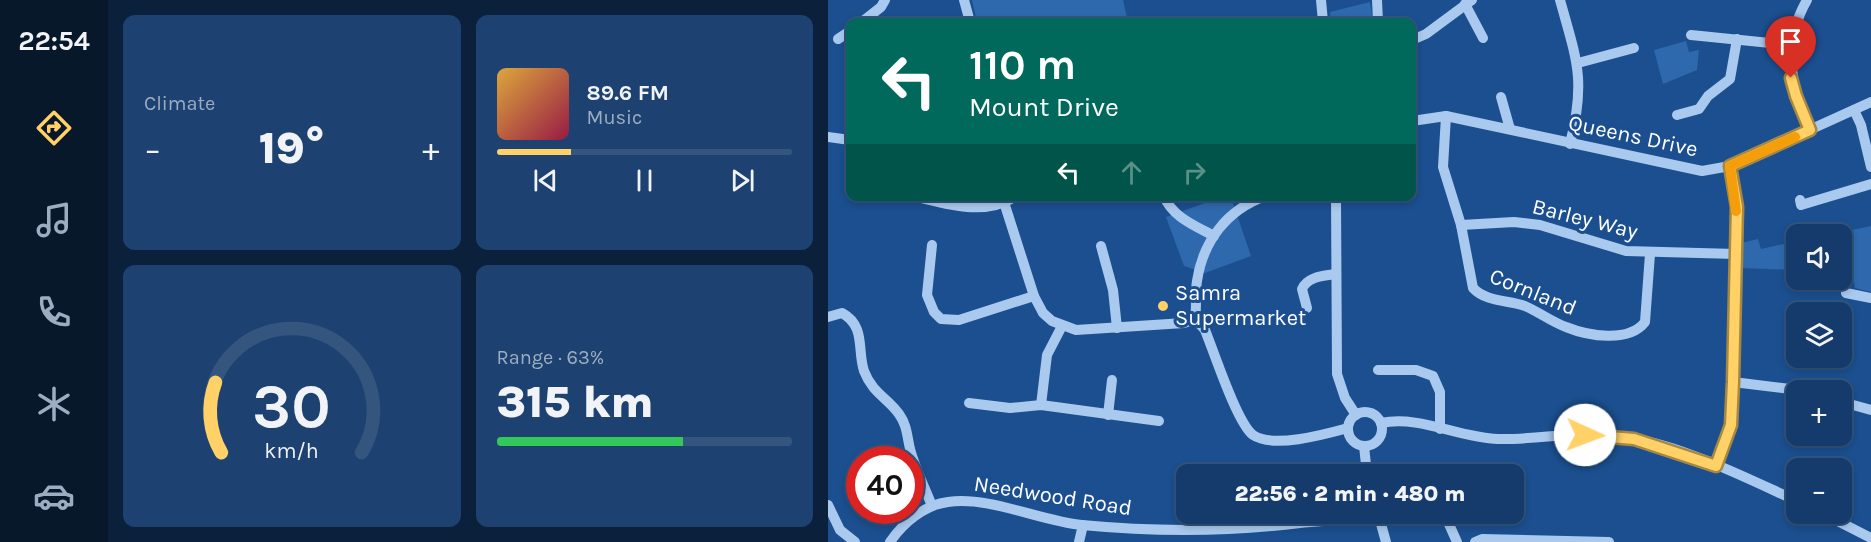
<!DOCTYPE html>
<meta charset="utf-8">
<style>
:root{--surface:#143b6b;--page:#1d4271;--text:#f1f3f6;--muted:#9dadc1;--line:#33557e;--accent:#ffd166}
body{margin:0;font-family:Karla,sans-serif;background:var(--page);color:var(--text);height:100vh;display:flex;flex-direction:column;font-size:22px;white-space:nowrap}
*{box-sizing:border-box;margin:0}
p{font-size:20px;color:var(--muted)}
.icon{flex:none;width:33px;height:33px;fill:none;stroke:currentColor;stroke-width:2;stroke-linecap:round;stroke-linejoin:round}
.map{position:relative;flex:1;overflow:hidden}
.drawer{display:flex;flex-direction:column;gap:15px;padding:15px;background:#0b203b;width:720px}
.drawer>*{flex:none}
.banner{position:absolute;left:18px;top:18px;width:570px;height:183px;border-radius:12px;box-shadow:0 3px 9px #0003,0 0 0 2px var(--line);background:#00695c;color:#fff;overflow:hidden}
.tools{position:absolute;left:958px;top:224px;display:grid;gap:12px}
.tools a{display:grid;place-items:center;width:66px;height:66px;border-radius:12px;background:var(--surface);box-shadow:0 3px 9px #0003,0 0 0 2px var(--line);font-size:30px}
.speed{position:absolute;left:18px;top:446px;display:flex;gap:12px;font-size:30px;font-weight:700;text-align:center}
.speed>*{display:grid;place-content:center;width:78px;height:78px;border-radius:50%;background:var(--surface);box-shadow:0 3px 9px #0003,0 0 0 2px var(--line);line-height:1}
.speed .limit{border:9px solid #d22;background:#fff;color:#111}
.pin{position:absolute;display:grid;place-items:center;width:51px;height:51px;color:#fff;margin:-62px -26px;border-radius:50% 50% 50% 0;rotate:-45deg;box-shadow:0 0 6px #0007}
.pin .icon{rotate:45deg}
.me{position:absolute;width:66px;margin:-33px;rotate:92deg;stroke-linejoin:round;filter:drop-shadow(0 0 4px #0008)}
.turn{display:flex;align-items:center;gap:21px;height:126px;padding:0 24px;font-size:27px}
.turn .icon{width:78px;height:78px;stroke-width:2.5}
.turn b{display:block;font-size:42px;line-height:51px}
.lanes{display:flex;align-items:center;height:57px;padding:0 24px;background:#0003;justify-content:center;gap:30px;direction:ltr}
.lanes .off{opacity:.35}
.big{font-size:45px;font-weight:800;line-height:1.1}
.drawer .tile{flex:1;display:flex;flex-direction:column;justify-content:center;gap:9px;min-width:0;padding:0 21px;border-radius:12px;background:var(--page)}
.drawer .dial{align-items:center;gap:0}
.dial svg{height:156px;overflow:visible;fill:none;stroke:var(--line);stroke-width:7;stroke-linecap:round;text-anchor:middle}
.dial text{fill:var(--text);stroke:none}
.song{display:flex;align-items:center;gap:18px}
.cover{width:72px;height:72px;border-radius:9px;background:linear-gradient(135deg,hsl(40 70% 55%),hsl(340 70% 35%))}
.played{height:6px;border-radius:3px;background:linear-gradient(90deg,var(--accent) 25%,var(--line) 25%)}
.keys{display:flex;justify-content:space-around;direction:ltr}
.heat{display:flex;justify-content:space-between;align-items:center;font-size:33px;direction:ltr}
.charge{height:9px;border-radius:4px;background:linear-gradient(90deg,#34c759 63%,var(--line) 0)}
.drawer .tiles{flex:1;display:grid;gap:15px;grid-template-columns:repeat(2,1fr)}
.trip{position:absolute;left:348px;top:464px;width:348px;height:60px;border-radius:12px;background:var(--surface);box-shadow:0 3px 9px #0003,0 0 0 2px var(--line);font-weight:800;line-height:60px;text-align:center}
main{display:flex;flex:1;min-height:0}
.tab-bar{display:flex;flex-direction:column;width:108px;justify-content:space-around;align-items:center;background:#08182b;color:var(--muted)}
.tab-bar .icon{width:42px;height:42px}
.tab-bar .current{color:var(--accent)}
.tab-bar b{font-size:27px;color:var(--text)}
.map>svg:first-child{display:block}
.green{fill:#2e69ad}
.lines{fill:none;stroke-linecap:round;stroke-linejoin:round}
.minor{stroke:#a9c9ee;stroke-width:10}
.route-casing{stroke:#a68842;stroke-width:15}
.route{stroke:#ffd166;stroke-width:10}
.slow{stroke:#f59e0b;stroke-width:10}
.poi-dot{fill:#ffd166;stroke:#1b4f8f;stroke-width:2}
.labels{text-anchor:middle;dominant-baseline:central;stroke-width:6;stroke-linejoin:round;paint-order:stroke}
.street-label{font-size:22px;fill:#fff;stroke:#1b4f8f}
.poi-label{font-size:22px;fill:#fff;stroke:#1b4f8f;text-anchor:start}
</style>
<main>
<nav class="tab-bar">
<b>22:54</b>
<svg class="icon current" aria-label="directions" viewBox="0 0 24 24"><path d="M12 3l9 9-9 9-9-9zM9 14v-3h6M13 9l2 2-2 2"/></svg>
<svg class="icon" aria-label="music" viewBox="0 0 24 24"><path d="M9 18V5l10-2v13"/><circle cx="6" cy="18" r="3"/><circle cx="16" cy="16" r="3"/></svg>
<svg class="icon" aria-label="phone" viewBox="0 0 24 24"><path d="M5 4h4l2 5-3 2q2 4 5 5l2-3 5 2v4C11 20 4 13 5 4z"/></svg>
<svg class="icon" aria-label="climate" viewBox="0 0 24 24"><path d="M12 3v18M4 7l16 10M4 17L20 7"/></svg>
<svg class="icon" aria-label="car" viewBox="0 0 24 24"><path d="M5 17H2v-5l4-1 3-4h7l3 4 3 1v5h-3M9 17h6M6 11h13"/><circle cx="7" cy="17" r="2"/><circle cx="17" cy="17" r="2"/></svg>
</nav>
<section class="drawer">
<div class="tiles">
<div class="tile"><p>Climate</p>
<div class="heat"><a>−</a><b class="big">19°</b><a>+</a></div>
</div>
<div class="tile">
<div class="song"><i class="cover"></i><div><b>89.6 FM</b><p>Music</p></div></div>
<div class="played"></div>
<div class="keys"><svg class="icon" aria-label="previous" viewBox="0 0 24 24"><path d="M18 5L8 12l10 7zM5 5v14"/></svg><svg class="icon" aria-label="pause" viewBox="0 0 24 24"><path d="M8 5v14M16 5v14"/></svg><svg class="icon" aria-label="next" viewBox="0 0 24 24"><path d="M6 5l10 7-10 7zM19 5v14"/></svg></div>
</div>
<div class="tile dial"><svg viewBox="0 0 100 80">
<path d="M14 69A42 42 0 1 1 86 69"/>
<path d="M14 69A42 42 0 0 1 11 33" stroke="#ffd166"/>
<text x="50" y="56" font-size="32" font-weight="700">30</text>
<text x="50" y="72" font-size="11">km/h</text>
</svg></div>
<div class="tile"><p>Range · 63%</p><b class="big">315 km</b><div class="charge"></div></div>
</div>
</section>
<div class="map">
<svg width="1043" height="542" viewBox="0 0 1043 542">
<rect width="100%" height="100%" fill="#1b4f8f"/>
<g class="green">
<path d="M144 0H295L300 22H149Z"/>
<path d="M542 2 545 22H503L502 12Z"/>
<path d="M858 41 861 52 871 50 869 70 835 84 826 50Z"/>
<path d="M394 197H415L405 203 423 256 377 273 356 266 338 217Z"/>
<path d="M1043 226V292L1027 288 1026 282 1012 279H1014V234H1005Z"/>
<path d="M930 239 933 249 969 241V270L912 268 913 243Z"/>
</g>
<g class="lines">
<g class="minor">
<path d="M136 0 142 22"/>
<path d="M493 0 495 22"/>
<path d="M549 0 550 22"/>
<path d="M732 0C749 61 758 80 742 144"/>
<path d="M979 0C954 43 962 88 982 130"/>
<path d="M637 4 655 38"/>
<path d="M34 22 53 7 57 0"/>
<path d="M863 35 963 45"/>
<path d="M10 39 22 31"/>
<path d="M584 40 598 34 644 0"/>
<path d="M750 63 806 48"/>
<path d="M673 97 682 129"/>
<path d="M1026 110 1033 125 1043 167"/>
<path d="M849 115 871 109 880 96 902 79 909 39"/>
<path d="M618 116 615 167 633 225 645 288C658 302 680 300 697 306 711 312 724 322 738 327 760 336 801 343 817 322L822 254"/>
<path d="M584 121 618 116 874 171 902 166 1043 102"/>
<path d="M0 137 22 140"/>
<path d="M85 196C119 204 156 217 188 196"/>
<path d="M174 196 206 296 215 313 224 321 248 330 356 323 367 319"/>
<path d="M336 196C344 217 368 226 386 236"/>
<path d="M437 196C399 210 375 241 369 281 367 293 369 306 367 319L377 330C386 352 409 423 425 435 445 449 498 434 520 428"/>
<path d="M508 196 509 374 517 398 528 415"/>
<path d="M972 200 973 205 1043 184"/>
<path d="M633 225 686 222 712 225 798 251 908 254"/>
<path d="M104 245 99 295 106 312 113 319 131 320 206 296"/>
<path d="M273 246 285 290 289 328"/>
<path d="M1018 293 1043 298"/>
<path d="M479 308 474 289C480 276 496 276 508 274"/>
<path d="M0 317 14 313C38 326 29 350 36 371 45 394 59 397 71 414 79 425 79 436 82 449 87 468 97 488 104 506"/>
<path d="M550 370H588L605 376 612 392V429"/>
<path d="M905 382 971 390"/>
<path d="M1014 402 1043 410"/>
<path d="M141 403 182 408 213 405 331 421"/>
<path d="M213 405 219 355 234 326"/>
<circle cx="537" cy="429" r="17"/>
<path d="M280 415 284 380"/>
<path d="M553 423C592 415 631 438 670 439 708 440 746 431 784 435 848 442 912 475 969 501"/>
<path d="M536 446 539 474"/>
<path d="M888 466 903 425 905 382 908 207 902 166"/>
<path d="M0 505 12 530 27 542"/>
<path d="M550 513 558 542"/>
<path d="M616 513 629 542"/>
<path d="M994 513 1043 538"/>
<path d="M62 542C75 523 96 505 120 502 162 496 212 521 254 525 328 532 399 532 472 523 494 521 519 520 540 513"/>
<path d="M251 542 255 525"/>
<path d="M647 542 654 539 781 542"/>
</g>
</g>
<g class="lines">
<g class="route-casing">
<path id="route" d="M757 435 806 439 888 466 903 425 905 382 909 207 902 166 982 130 968 96 963 78"/>
</g>
<use href="#route" class="route"/>
<path class="slow" d="M908 211 902 166 967 137"/>
</g>
<circle class="poi-dot" cx="335" cy="306" r="6"/>
<g class="labels">
<g class="street-label">
<text transform="translate(805 136) rotate(12)">Queens Drive</text>
<text transform="translate(757 219) rotate(14)">Barley Way</text>
<text transform="translate(705 292) rotate(22)">Cornland</text>
<text transform="translate(225 496) rotate(9)">Needwood Road</text>
</g>
<g class="poi-label">
<text x="347" y="293">Samra<tspan x="347" dy="25">Supermarket</tspan></text>
</g>
</g>
</svg>
<div class="tools">
<a><svg class="icon" aria-label="sound" viewBox="0 0 24 24"><path d="M4 9h4l5-4v14l-5-4H4zM17 9q2 3 0 6"/></svg></a>
<a><svg class="icon" aria-label="layers" viewBox="0 0 24 24"><path d="M12 4l9 5-9 5-9-5zM3 14l9 5 9-5"/></svg></a>
<a>+</a>
<a>−</a>
</div>
<div class="speed"><div class="limit">40</div></div>
<div class="pin" style="left:963px;top:78px;background:#d93025"><svg class="icon" aria-label="arrive" viewBox="0 0 24 24"><path d="M6 21V4h12l-3 4 3 4H6"/></svg></div>
<svg class="me" style="left:757px;top:435px" viewBox="-20 -20 40 40"><circle r="19" fill="#fff"/><path d="M0-13L10 11 0 6-10 11z" fill="#ffd166"/></svg>
<div class="trip">22:56 · 2 min · 480 m</div>
<div class="banner">
<div class="turn"><svg class="icon" aria-label="left" viewBox="0 0 24 24"><path d="M17 20v-9H6M10 6l-5 5 5 5"/></svg><div><b>110 m</b>Mount Drive</div></div>
<div class="lanes"><svg class="icon" aria-label="left" viewBox="0 0 24 24"><path d="M17 20v-9H6M10 6l-5 5 5 5"/></svg><svg class="icon off" aria-label="ahead" viewBox="0 0 24 24"><path d="M12 20V5M6 11l6-6 6 6"/></svg><svg class="icon off" aria-label="right" viewBox="0 0 24 24"><path d="M7 20v-9h11M14 6l5 5-5 5"/></svg></div>
</div>
</div>
</main>
